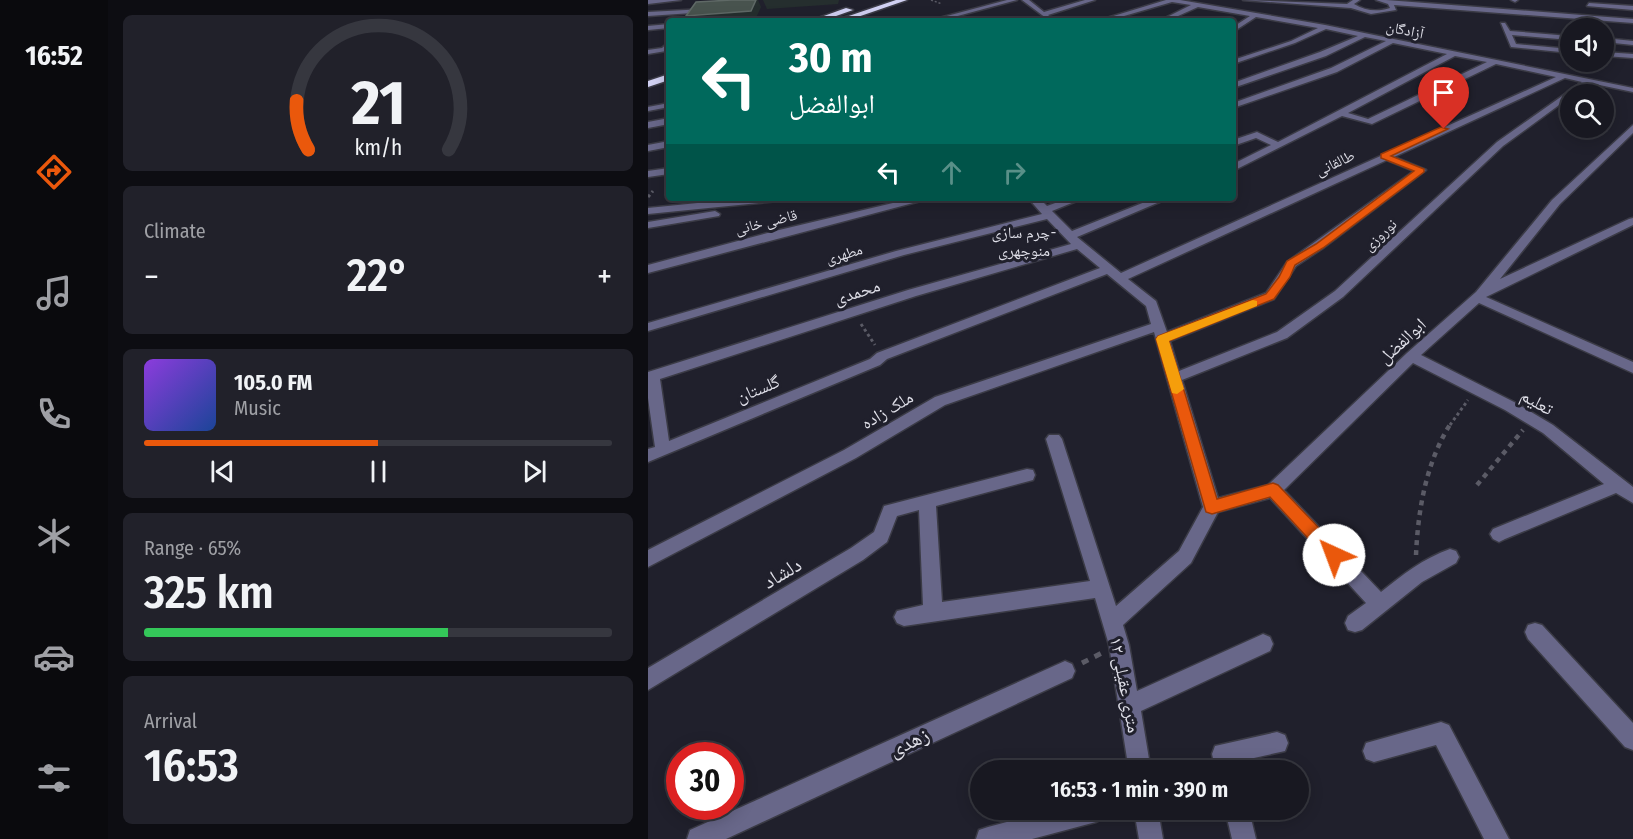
<!DOCTYPE html>
<meta charset="utf-8">
<style>
:root{--surface:#181821;--page:#21212a;--text:#f1f3f6;--muted:#9fa0a5;--line:#36373f;--accent:#ea580c}
body{margin:0;font-family:"Fira Sans Condensed","Noto Naskh Arabic",sans-serif;background:var(--page);color:var(--text);height:100vh;display:flex;flex-direction:column;font-size:22px;white-space:nowrap}
*{box-sizing:border-box;margin:0}
p{font-size:20px;color:var(--muted)}
.icon{flex:none;width:33px;height:33px;fill:none;stroke:currentColor;stroke-width:2;stroke-linecap:round;stroke-linejoin:round}
.map{position:relative;flex:1;overflow:hidden}
.sheet{display:flex;flex-direction:column;gap:15px;padding:15px;background:#0d0d12;width:540px}
.sheet>*{flex:none}
.hud{position:absolute;left:18px;top:18px;width:570px;height:183px;border-radius:6px;box-shadow:0 3px 15px #0003,0 0 0 2px var(--line);background:#00695c;color:#fff;overflow:hidden}
.controls{position:absolute;left:912px;top:18px;display:grid;gap:12px}
.controls a{display:grid;place-items:center;width:54px;height:54px;border-radius:50%;background:var(--surface);box-shadow:0 3px 15px #0003,0 0 0 2px var(--line);font-size:30px}
.speed{position:absolute;left:18px;top:742px;display:flex;gap:12px;font-size:30px;font-weight:700;text-align:center}
.speed>*{display:grid;place-content:center;width:78px;height:78px;border-radius:50%;background:var(--surface);box-shadow:0 3px 15px #0003,0 0 0 2px var(--line);line-height:1}
.speed .limit{border:9px solid #d22;background:#fff;color:#111}
.pin{position:absolute;display:grid;place-items:center;width:51px;height:51px;color:#fff;margin:-62px -26px;border-radius:50% 50% 50% 0;rotate:-45deg;box-shadow:0 0 6px #0007}
.pin .icon{rotate:45deg}
.me{position:absolute;width:66px;margin:-33px;rotate:317deg;stroke-linejoin:round;filter:drop-shadow(0 0 4px #0008)}
.turn{display:flex;align-items:center;gap:21px;height:126px;padding:0 24px;font-size:27px}
.turn .icon{width:78px;height:78px;stroke-width:2.5}
.turn b{display:block;font-size:42px;line-height:51px}
.lanes{display:flex;align-items:center;height:57px;padding:0 24px;background:#0003;justify-content:center;gap:30px;direction:ltr}
.lanes .off{opacity:.35}
.big{font-size:45px;font-weight:600;line-height:1.1}
.sheet .widget{flex:1;display:flex;flex-direction:column;justify-content:center;gap:9px;min-width:0;padding:0 21px;border-radius:9px;background:var(--page)}
.sheet .dial{align-items:center;gap:0}
.dial svg{height:156px;overflow:visible;fill:none;stroke:var(--line);stroke-width:7;stroke-linecap:round;text-anchor:middle}
.dial text{fill:var(--text);stroke:none}
.song{display:flex;align-items:center;gap:18px}
.cover{width:72px;height:72px;border-radius:9px;background:linear-gradient(135deg,hsl(270 70% 55%),hsl(220 70% 35%))}
.played{height:6px;border-radius:3px;background:linear-gradient(90deg,var(--accent) 50%,var(--line) 50%)}
.keys{display:flex;justify-content:space-around;direction:ltr}
.heat{display:flex;justify-content:space-between;align-items:center;font-size:33px;direction:ltr}
.charge{height:9px;border-radius:4px;background:linear-gradient(90deg,#34c759 65%,var(--line) 0)}
.trip{position:absolute;left:322px;top:760px;width:339px;height:60px;border-radius:30px;background:var(--surface);box-shadow:0 3px 15px #0003,0 0 0 2px var(--line);font-weight:600;line-height:60px;text-align:center}
main{display:flex;flex:1;min-height:0}
.tabs{display:flex;flex-direction:column;width:108px;justify-content:space-around;align-items:center;background:#0a0a0d;color:var(--muted)}
.tabs .icon{width:42px;height:42px}
.tabs .active{color:var(--accent)}
.tabs b{font-size:27px;color:var(--text)}
.map>svg:first-child{display:block}
.lines{fill:none;stroke-linecap:round;stroke-linejoin:round}
.minor-casing{stroke:#3b3b46;stroke-width:3}
.highway-casing{stroke:#3b3b46;stroke-width:3}
.path-far3{stroke:#5b5b66;stroke-width:1.5;stroke-dasharray:2 2;stroke-linecap:butt}
.path-far2{stroke:#5b5b66;stroke-width:3;stroke-dasharray:3 3;stroke-linecap:butt}
.path-far1{stroke:#5b5b66;stroke-width:4.5;stroke-dasharray:5 5;stroke-linecap:butt}
.path{stroke:#5b5b66;stroke-width:5;stroke-dasharray:7 7;stroke-linecap:butt}
.minor{fill:#686789;fill-rule:evenodd}
.highway{fill:#d0d0f2;fill-rule:evenodd}
.shaded-wall{fill:#252e2e}
.building{fill:#48534e;stroke:#5f6966;stroke-width:1.5}
.route{fill:#ea580c;stroke:#983908;stroke-width:1.5}
.slow{fill:#f59e0b}
.labels{text-anchor:middle;dominant-baseline:central;stroke-width:6;stroke-linejoin:round;paint-order:stroke}
.far-street-label{font-size:15px;fill:#dedee7;stroke:#20202c}
.far-neighbourhood-label{font-size:16px;fill:#dedee7;stroke:#20202c}
.street-label{font-size:18px;fill:#dedee7;stroke:#20202c}
.near-street-label{font-size:21px;fill:#dedee7;stroke:#20202c}
</style>
<main>
<nav class="tabs">
<b>16:52</b>
<svg class="icon active" aria-label="directions" viewBox="0 0 24 24"><path d="M12 3l9 9-9 9-9-9zM9 14v-3h6M13 9l2 2-2 2"/></svg>
<svg class="icon" aria-label="music" viewBox="0 0 24 24"><path d="M9 18V5l10-2v13"/><circle cx="6" cy="18" r="3"/><circle cx="16" cy="16" r="3"/></svg>
<svg class="icon" aria-label="phone" viewBox="0 0 24 24"><path d="M5 4h4l2 5-3 2q2 4 5 5l2-3 5 2v4C11 20 4 13 5 4z"/></svg>
<svg class="icon" aria-label="climate" viewBox="0 0 24 24"><path d="M12 3v18M4 7l16 10M4 17L20 7"/></svg>
<svg class="icon" aria-label="car" viewBox="0 0 24 24"><path d="M5 17H2v-5l4-1 3-4h7l3 4 3 1v5h-3M9 17h6M6 11h13"/><circle cx="7" cy="17" r="2"/><circle cx="17" cy="17" r="2"/></svg>
<svg class="icon" aria-label="filters" viewBox="0 0 24 24"><path d="M4 7h16M4 17h16"/><circle cx="9" cy="7" r="2"/><circle cx="15" cy="17" r="2"/></svg>
</nav>
<section class="sheet">
<div class="widget dial"><svg viewBox="0 0 100 80">
<path d="M14 69A42 42 0 1 1 86 69"/>
<path d="M14 69A42 42 0 0 1 8 44" stroke="#ea580c"/>
<text x="50" y="56" font-size="32" font-weight="700">21</text>
<text x="50" y="72" font-size="11">km/h</text>
</svg></div>
<div class="widget"><p>Climate</p>
<div class="heat"><a>−</a><b class="big">22°</b><a>+</a></div>
</div>
<div class="widget">
<div class="song"><i class="cover"></i><div><b>105.0 FM</b><p>Music</p></div></div>
<div class="played"></div>
<div class="keys"><svg class="icon" aria-label="previous" viewBox="0 0 24 24"><path d="M18 5L8 12l10 7zM5 5v14"/></svg><svg class="icon" aria-label="pause" viewBox="0 0 24 24"><path d="M8 5v14M16 5v14"/></svg><svg class="icon" aria-label="next" viewBox="0 0 24 24"><path d="M6 5l10 7-10 7zM19 5v14"/></svg></div>
</div>
<div class="widget"><p>Range · 65%</p><b class="big">325 km</b><div class="charge"></div></div>
<div class="widget"><p>Arrival</p><b class="big">16:53</b></div>
</section>
<div class="map">
<svg width="985" height="839" viewBox="0 0 985 839">
<rect width="100%" height="100%" fill="#20202c"/>
<g class="lines">
<g class="minor-casing">
<g id="minor">
<path d="M0 0H33L0 4Z"/>
<path d="M359 0H369L291 21H280Z"/>
<path d="M374 0H381L396 12 437 0H447L400 15 405 19 402 21Z"/>
<path d="M518 0H532L677 25 985 88V92L942 83 926 94H922V97L855 146 695 297 639 338 534 380 570 498 620 485 759 353 828 292 904 200 985 125V133L912 204 852 279 981 219 985 218V225L838 297 985 362V373L831 303 773 355 868 403 905 425 985 487V503L968 493 857 539 851 542 845 539 842 534 845 529 956 484 895 433 857 410 765 363 636 490 733 592C754 575 776 558 802 549L808 551 811 557 808 563 774 582 714 630 707 632 700 630 697 623 700 616 718 603 622 498 570 512 543 563 475 625 481 645 489 691 615 634 622 637 625 644 622 651 493 711 503 771H481L461 645 447 598 256 626 249 623 246 617 249 611 275 605 271 510 249 516 239 542 215 560 0 690V668L203 548 226 532 236 506 379 469 385 470 387 475 385 480 288 506 294 602 442 581 398 439 401 435H411L414 439 468 606 531 551 555 507 506 332 297 405 208 458 0 567V550L196 450 287 397 503 324 498 306 459 274 239 359 232 365 0 462V449L7 447 0 398V372L260 290 423 244 399 219 256 255 0 331V323L248 251 394 214 380 198H391L399 206 421 198H436L404 211 424 231 507 198H521L429 237 473 273 908 77 848 64 724 124 694 116 585 171V164L623 145 608 138 585 146V140L609 132 630 142 799 54 745 43 689 72 585 108V103L683 68 738 41 717 37 678 56 585 88V83L672 52 710 36 678 29 647 43 585 64V60L643 41 670 28 608 17 585 32V27L602 16 550 7 519 21H511L543 5 524 2 459 21H449ZM807 56 839 62 720 119 700 113ZM917 78 934 82 849 142 687 291 629 332 531 371 522 341 626 299 648 266 675 248 778 170 746 157ZM739 160 766 171 639 262 618 293 519 332 508 301 480 279ZM429 249 452 268 229 353 222 359 21 441 12 379 268 296Z"/>
<path d="M595 0 699 4 705 0H712L706 4C717 11 730 12 742 8L740 4 728 0H738L985 19V23L746 5 748 10 723 14 703 8Z"/>
<path d="M863 0H870L867 2Z"/>
<path d="M941 3 985 6V10L939 6Z"/>
<path d="M57 9 59 12 0 16V12Z"/>
<path d="M853 23H857L862 31 922 36V40L864 35 868 44 922 49V53L863 47Z"/>
<path d="M21 24V28L0 30V26Z"/>
<path d="M956 38 985 41V45L956 42Z"/>
<path d="M21 42 18 51 0 54V50L14 48Z"/>
<path d="M956 52 985 54V58L956 56Z"/>
<path d="M21 103V107L0 111V107Z"/>
<path d="M21 118V124L0 128V122Z"/>
<path d="M21 141V147L0 151V145Z"/>
<path d="M21 168V174L0 177V171Z"/>
<path d="M99 198H135L130 201 0 214V208Z"/>
<path d="M266 198H284L0 273V265L127 231Z"/>
<path d="M67 211 72 214 71 216 0 228V222Z"/>
<path d="M887 623 894 625 985 723V750L977 747 880 639 877 632 880 625Z"/>
<path d="M417 661 424 664 427 671 424 678 78 839H39L42 830Z"/>
<path d="M793 722 801 725 861 839H836L788 745 726 762 718 759 715 751 718 743Z"/>
<path d="M629 732 637 735 640 743 637 751 588 762 590 771H568L564 754 567 746Z"/>
<path d="M404 810H460L456 818 448 822 384 839H328L331 830 340 827Z"/>
<path d="M486 810H510L515 839H491Z"/>
<path d="M577 810H601L608 839H584Z"/>
</g>
</g>
<g class="highway-casing">
<g id="highway">
<path d="M248 0H259L198 21H186Z"/>
<path d="M198 8 205 10 174 21H162Z"/>
<path d="M21 74V80L0 87V81Z"/>
</g>
</g>
<path class="path-far3" d="M283 0 294 4"/>
<g class="path-far2">
<path d="M0 197 5 191"/>
<path d="M213 324 227 345"/>
<path d="M802 425 820 400"/>
</g>
<g class="path-far1">
<path d="M829 485 875 430"/>
<path d="M768 555C770 510 778 462 803 423"/>
</g>
<path class="path" d="M434 663 454 653"/>
<use href="#minor" class="minor"/>
<use href="#highway" class="highway"/>
</g>
<g class="shaded-wall">
<path d="M108 0H110L113 7 107 20 41 21 38 16Z"/>
<path d="M115 0H191L190 4 119 9Z"/>
</g>
<path class="building" d="M84 0H108L103 11 38 16 48 2Z"/>
<path class="route" d="M793 127 800 129 743 156 776 169V172L675 248 647 265 642 277 626 299 521 341 569 499 625 483 630 485 692 550 694 555 692 560 686 562 680 560 622 497 564 514 558 512 508 339 510 336 618 294 631 277 639 261 668 244 766 171 733 158V154Z"/>
<path class="slow" d="M605 300 609 301V306L521 341 536 389 529 394 524 393 508 339 510 336Z"/>
<g class="labels">
<g class="far-street-label">
<text transform="translate(757 30) rotate(12)">آزادگان</text>
<text transform="translate(687 163) rotate(-25)">طالقانی</text>
<text transform="translate(118 222) rotate(-14)">قاضی خانی</text>
<text transform="translate(732 235) rotate(-43)">نوروزی</text>
<text transform="translate(196 254) rotate(-16)">مطهری</text>
</g>
<g class="far-neighbourhood-label">
<text x="376" y="232">چرم سازی-<tspan x="376" dy="18">منوچهری</tspan></text>
</g>
<g class="street-label">
<text transform="translate(209 292) rotate(-18)">محمدی</text>
<text transform="translate(754 341) rotate(-43)">ابوالفضل</text>
<text transform="translate(110 389) rotate(-22)">گلستان</text>
<text transform="translate(889 402) rotate(30)">تعلیم</text>
<text transform="translate(239 410) rotate(-31)">ملک زاده</text>
<text transform="translate(477 685) rotate(79)">۱۲ متری عقیلی</text>
</g>
<g class="near-street-label">
<text transform="translate(134 573) rotate(-31)">دلشاد</text>
<text transform="translate(261 742) rotate(-25)">زهدی</text>
</g>
</g>
</svg>
<div class="controls">
<a><svg class="icon" aria-label="sound" viewBox="0 0 24 24"><path d="M4 9h4l5-4v14l-5-4H4zM17 9q2 3 0 6"/></svg></a>
<a><svg class="icon" aria-label="search" viewBox="0 0 24 24"><circle cx="10" cy="10" r="6"/><path d="M15 15l6 6"/></svg></a>
</div>
<div class="speed"><div class="limit">30</div></div>
<div class="pin" style="left:796px;top:129px;background:#d93025"><svg class="icon" aria-label="arrive" viewBox="0 0 24 24"><path d="M6 21V4h12l-3 4 3 4H6"/></svg></div>
<svg class="me" style="left:686px;top:555px" viewBox="-20 -20 40 40"><circle r="19" fill="#fff"/><path d="M0-13L10 11 0 6-10 11z" fill="#ea580c"/></svg>
<div class="trip">16:53 · 1 min · 390 m</div>
<div class="hud">
<div class="turn"><svg class="icon" aria-label="left" viewBox="0 0 24 24"><path d="M17 20v-9H6M10 6l-5 5 5 5"/></svg><div><b>30 m</b>ابوالفضل</div></div>
<div class="lanes"><svg class="icon" aria-label="left" viewBox="0 0 24 24"><path d="M17 20v-9H6M10 6l-5 5 5 5"/></svg><svg class="icon off" aria-label="ahead" viewBox="0 0 24 24"><path d="M12 20V5M6 11l6-6 6 6"/></svg><svg class="icon off" aria-label="right" viewBox="0 0 24 24"><path d="M7 20v-9h11M14 6l5 5-5 5"/></svg></div>
</div>
</div>
</main>
